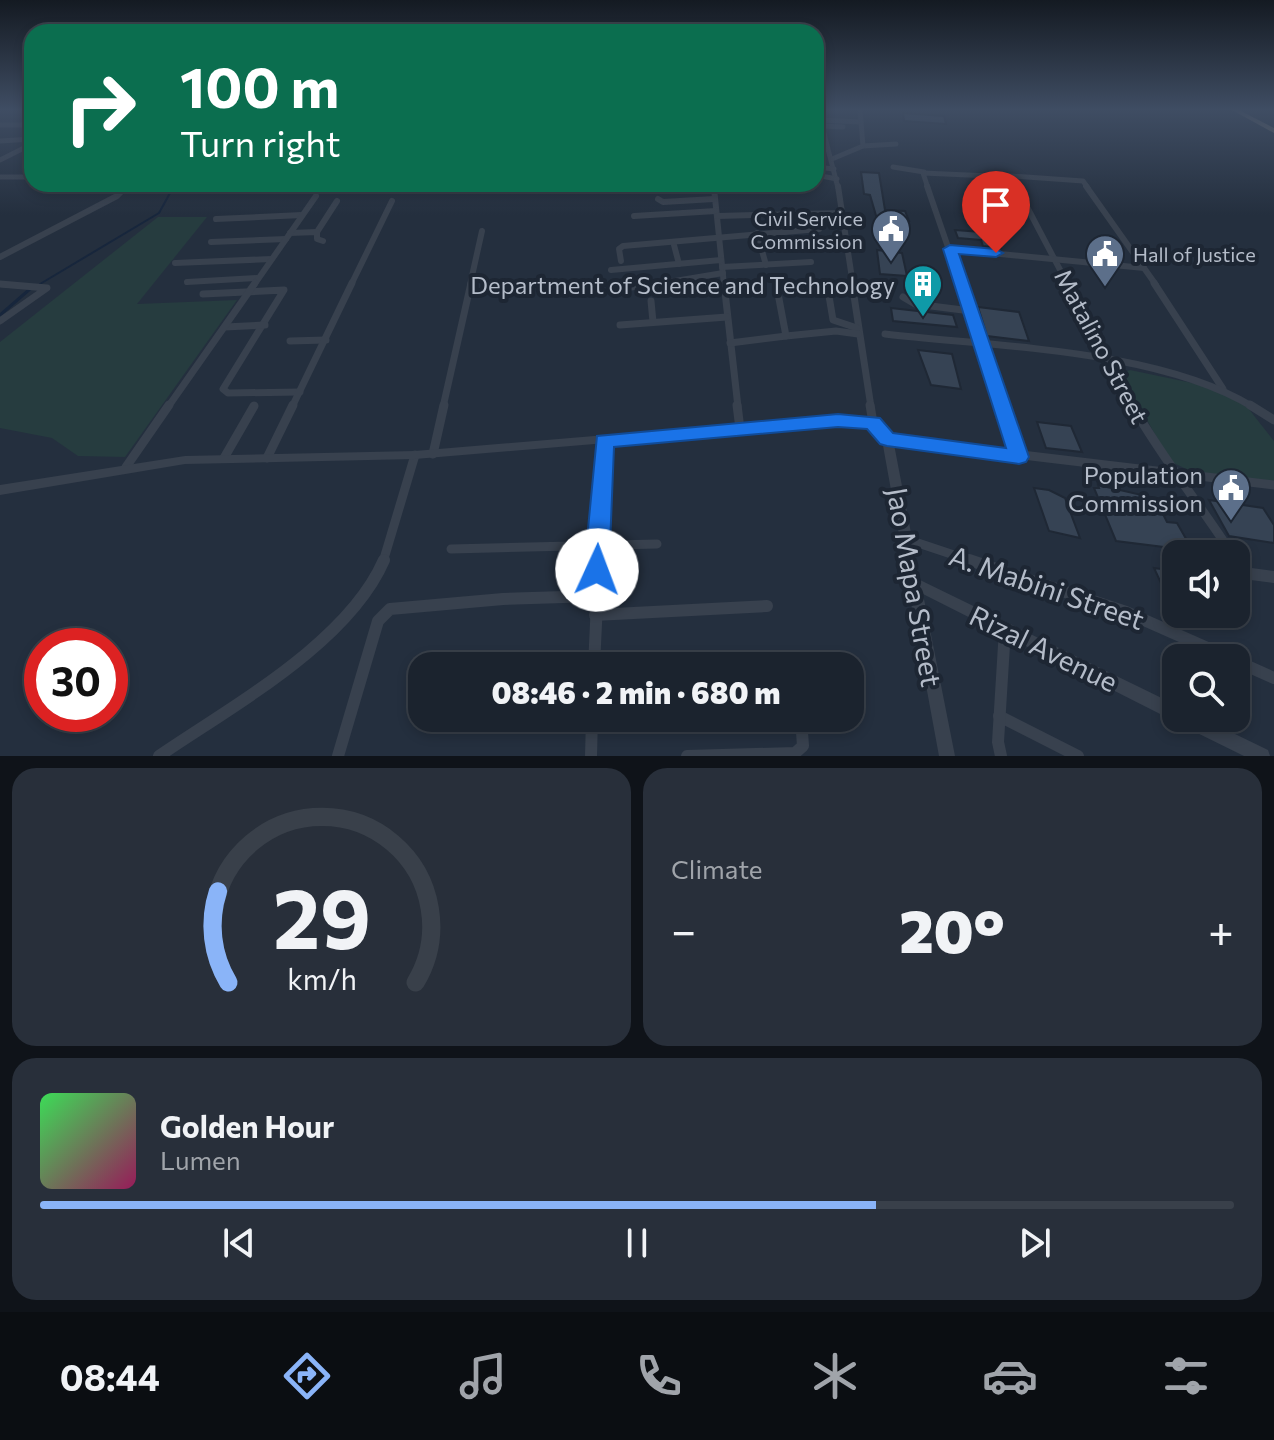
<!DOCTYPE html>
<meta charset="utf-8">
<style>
:root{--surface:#1b232e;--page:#282f3a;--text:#f1f3f6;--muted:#a0a4aa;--line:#39404a;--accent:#8ab4f8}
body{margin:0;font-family:Commissioner,sans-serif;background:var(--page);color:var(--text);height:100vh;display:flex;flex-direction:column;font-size:30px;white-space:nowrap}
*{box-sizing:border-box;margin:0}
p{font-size:26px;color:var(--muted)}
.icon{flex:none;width:44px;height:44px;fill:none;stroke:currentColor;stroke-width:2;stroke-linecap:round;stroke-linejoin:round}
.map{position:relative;height:756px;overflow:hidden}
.sheet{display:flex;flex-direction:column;gap:12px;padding:12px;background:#0f1319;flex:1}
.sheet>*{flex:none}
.hud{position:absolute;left:24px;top:24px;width:800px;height:168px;border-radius:24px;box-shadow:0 4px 12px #0003,0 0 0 2px var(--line);background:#0b6e4f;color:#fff;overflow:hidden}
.fabs{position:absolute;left:1162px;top:540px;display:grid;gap:16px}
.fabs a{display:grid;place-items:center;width:88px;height:88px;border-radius:16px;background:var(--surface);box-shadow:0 4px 12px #0003,0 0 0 2px var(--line);font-size:40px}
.speed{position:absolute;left:24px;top:628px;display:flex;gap:16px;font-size:40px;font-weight:700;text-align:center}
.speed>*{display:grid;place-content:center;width:104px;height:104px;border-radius:50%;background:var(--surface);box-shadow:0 4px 12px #0003,0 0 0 2px var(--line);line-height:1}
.speed .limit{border:12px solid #d22;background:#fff;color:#111}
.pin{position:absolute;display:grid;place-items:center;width:68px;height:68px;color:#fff;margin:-82px -34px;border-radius:50% 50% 50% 0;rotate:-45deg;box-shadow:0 0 8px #0007}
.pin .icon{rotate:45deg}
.me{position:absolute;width:88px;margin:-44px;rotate:2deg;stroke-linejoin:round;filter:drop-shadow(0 0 6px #0008)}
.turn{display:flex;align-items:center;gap:28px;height:168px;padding:0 24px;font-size:36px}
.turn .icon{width:104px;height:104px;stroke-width:2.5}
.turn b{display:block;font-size:56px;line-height:68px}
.big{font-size:60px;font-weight:800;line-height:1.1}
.sheet .widget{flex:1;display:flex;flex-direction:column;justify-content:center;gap:12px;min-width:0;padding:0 28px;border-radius:24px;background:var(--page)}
.sheet .dial{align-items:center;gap:0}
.dial svg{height:208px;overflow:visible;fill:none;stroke:var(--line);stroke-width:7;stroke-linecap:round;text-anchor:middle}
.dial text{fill:var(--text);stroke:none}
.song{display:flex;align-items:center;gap:24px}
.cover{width:96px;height:96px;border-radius:12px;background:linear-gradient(135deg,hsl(130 70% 55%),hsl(330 70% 35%))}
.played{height:8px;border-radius:4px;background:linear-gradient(90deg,var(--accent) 70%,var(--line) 70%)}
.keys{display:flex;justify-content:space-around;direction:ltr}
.heat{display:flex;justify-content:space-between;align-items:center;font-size:44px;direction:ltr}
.sheet .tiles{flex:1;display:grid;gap:12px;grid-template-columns:1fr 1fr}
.widget:last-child{grid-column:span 2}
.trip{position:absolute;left:408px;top:652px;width:456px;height:80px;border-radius:24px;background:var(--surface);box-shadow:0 4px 12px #0003,0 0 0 2px var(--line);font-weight:800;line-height:80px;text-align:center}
.tabs{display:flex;height:128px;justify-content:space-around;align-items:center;background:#0b0e12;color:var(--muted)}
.tabs .icon{width:56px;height:56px}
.tabs .selected{color:var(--accent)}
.tabs b{font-size:36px;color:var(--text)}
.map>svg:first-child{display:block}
.green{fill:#263c3f}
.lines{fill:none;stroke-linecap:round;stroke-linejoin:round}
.stream-far1{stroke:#17263c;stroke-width:2}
.stream{stroke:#17263c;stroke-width:3}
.building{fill:#364354;stroke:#1f2835;stroke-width:2}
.minor-far4{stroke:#38414e;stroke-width:5}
.minor-far3{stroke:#38414e;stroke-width:6}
.minor-far2{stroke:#38414e;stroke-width:7}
.minor-far1{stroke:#38414e;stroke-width:9}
.minor{stroke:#38414e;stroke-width:12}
.tertiary{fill:#38414e;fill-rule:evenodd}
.trunk{fill:#656462;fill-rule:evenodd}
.route{fill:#1a73e8;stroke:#114b97;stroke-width:2}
.labels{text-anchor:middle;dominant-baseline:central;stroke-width:8;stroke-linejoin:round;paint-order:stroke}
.far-poi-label{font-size:20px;fill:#b4bcc9;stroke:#1d2633;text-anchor:end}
.poi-label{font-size:24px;fill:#b4bcc9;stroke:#1d2633;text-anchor:end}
.street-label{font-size:24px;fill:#b4bcc9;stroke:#1d2633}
.near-street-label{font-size:28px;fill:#b4bcc9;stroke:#1d2633}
</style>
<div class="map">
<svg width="1274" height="756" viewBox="0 0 1274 756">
<rect width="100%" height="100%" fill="#242f3e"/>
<g class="green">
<path d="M158 217H207L137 304 237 300 125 457 78 456 52 438 0 428V342Z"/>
<path d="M1130 370 1216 388 1248 408 1274 441V481L1190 471 1170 461 1124 379 1122 373Z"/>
</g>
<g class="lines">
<path class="stream-far1" d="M40 284 159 213 175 184"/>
<path class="stream" d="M0 315 30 289"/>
</g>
<g class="building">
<path d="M903 113 944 116 946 124 904 121Z"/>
<path d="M861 172 879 173 885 210 905 211 909 221 877 219 870 195 864 194Z"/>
<path d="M955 230 995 233 1001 248 983 246 981 240 958 238Z"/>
<path d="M877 250 902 253 907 276 880 274Z"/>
<path d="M978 307 1019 312 1029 341 987 336Z"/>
<path d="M891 308 953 315 957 327 893 321Z"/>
<path d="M918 350 952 354 961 389 931 385Z"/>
<path d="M1037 422 1071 426 1082 452 1046 448Z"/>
<path d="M1098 485 1155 498 1167 522 1177 523 1189 544H1185L1188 550 1116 541 1094 488H1099Z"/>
<path d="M1034 488 1049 490 1065 498 1080 538 1049 531Z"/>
<path d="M1209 500 1263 508 1274 525V543L1229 536Z"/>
<path d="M1154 568 1176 571V598L1167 596Z"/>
</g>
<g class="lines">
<g class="minor-far4">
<path d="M818 110 838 188"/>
<path d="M819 120 861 122"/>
<path d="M0 125H32"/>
<path d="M821 126 843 127"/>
<path d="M0 141 32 139"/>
<path d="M863 146 896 144"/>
<path d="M832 159 863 146 860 110"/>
<path d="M0 160 32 144"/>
<path d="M816 167 834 169"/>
<path d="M893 167 924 172"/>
<path d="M816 175 837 179"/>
<path d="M0 177H32"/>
<path d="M115 184 120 188"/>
<path d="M928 188 923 173 1012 177"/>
<path d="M1017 188 1011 176 1083 181 1088 188"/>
</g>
<g class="minor-far3">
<path d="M838 186 853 285"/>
<path d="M927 186 961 285"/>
<path d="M1016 186 1068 285"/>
<path d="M1086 186 1156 285"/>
<path d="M714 188 724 285"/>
<path d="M658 199 663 202 714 199"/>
<path d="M634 216 716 211"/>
<path d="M717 216 841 213"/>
<path d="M216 219 302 215"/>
<path d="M317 232 337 201"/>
<path d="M290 233 317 232V239L323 241"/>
<path d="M757 233 766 265"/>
<path d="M211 242 286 239"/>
<path d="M674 245 679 264"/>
<path d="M950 249 1144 268"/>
<path d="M0 257 117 196 123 190 117 186"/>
<path d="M621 261 619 249 623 246 819 229"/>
<path d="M175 263 271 259"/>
<path d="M722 267 811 262"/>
<path d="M611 270 721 260"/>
<path d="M187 282 257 278"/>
<path d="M0 284 10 285"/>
<path d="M254 285 316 196"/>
<path d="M351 285 392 201"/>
<path d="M470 285 482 231"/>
<path d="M651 285 723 273"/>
</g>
<g class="minor-far2">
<path d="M724 283 738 407"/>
<path d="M852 283 871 407"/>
<path d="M960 283 1002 407"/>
<path d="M1067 283 1134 407"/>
<path d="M1154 283 1223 389"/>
<path d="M0 284 47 288 0 321"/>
<path d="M611 289 671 283"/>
<path d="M777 291H823L829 296 833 320 857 328"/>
<path d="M203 294 284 290 223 389 228 393 300 392"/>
<path d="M903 297 915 304 971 311"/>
<path d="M651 301 653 322"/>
<path d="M620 325 727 317"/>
<path d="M225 327 265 325"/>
<path d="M885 334C996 347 1158 349 1253 407"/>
<path d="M786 336 836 331 858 334"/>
<path d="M290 341 326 340"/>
<path d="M730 343 786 336 776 283"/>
<path d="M168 407 255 283"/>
<path d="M292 407 352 283"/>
<path d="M443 407 471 283"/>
</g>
<g class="minor-far1">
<path d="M737 405 740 429"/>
<path d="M870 405 873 423"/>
<path d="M1002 405 1019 457"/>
<path d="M1132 405C1162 458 1199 503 1232 554"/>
<path d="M1250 405 1274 420"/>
<path d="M887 439 1274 485"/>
<path d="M433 454 444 405"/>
<path d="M224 458 254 406"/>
<path d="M267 458 293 405"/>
<path d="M126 467 169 405"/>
<path d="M906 539 975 562"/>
<path d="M451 549 657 544"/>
<path d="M383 562 415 455"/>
<path d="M599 562 604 441"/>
</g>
<g class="minor">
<path d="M969 560 1126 612 1230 658"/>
<path d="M1236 572 1274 577"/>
<path d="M595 615 767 606"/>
<path d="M444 661 594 657"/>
<path d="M1236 661 1274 678"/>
<path d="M594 666 599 560"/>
<path d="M999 716 1078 756"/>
<path d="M159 756C232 706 348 643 384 560"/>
<path d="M338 756 378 621 390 609 503 599 596 596"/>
<path d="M591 756 592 718"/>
<path d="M687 756 795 753 803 746 801 718"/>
<path d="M1001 756 998 742 1005 629"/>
</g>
<path class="tertiary" d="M873 419 877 420 893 439 920 580 1176 705V718H1202L1268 750 1270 756H1244L1179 724 1178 720 1170 719 923 594 955 756H939L908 587 905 582 907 579 882 440 870 427 785 428 415 459 185 464 0 495V485L185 456 415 451 785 420Z"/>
<path class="trunk" d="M1232 110H1239L1274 128V133Z"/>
</g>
<linearGradient id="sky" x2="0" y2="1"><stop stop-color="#141a22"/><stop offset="0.51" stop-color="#3f4d63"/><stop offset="1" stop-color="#3f4d63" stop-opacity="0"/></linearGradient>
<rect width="1274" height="215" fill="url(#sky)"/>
<path class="route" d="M950 245 996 249 1003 253 996 257 959 254 1029 457 1026 462 1019 464 887 446 880 444 867 429 838 427 614 447 609 570 605 577 597 580 588 577 584 570 597 436 838 414 880 418 893 433 1006 448 943 249Z"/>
<defs>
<g id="civic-pin" transform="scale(2)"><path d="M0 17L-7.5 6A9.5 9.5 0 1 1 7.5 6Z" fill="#5c6f8a" stroke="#1d2633"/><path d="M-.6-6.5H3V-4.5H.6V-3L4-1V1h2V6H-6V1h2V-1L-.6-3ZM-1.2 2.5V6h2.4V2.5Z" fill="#fff"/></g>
<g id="building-pin" transform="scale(2)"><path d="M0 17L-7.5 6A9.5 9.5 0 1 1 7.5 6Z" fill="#0f9aa8" stroke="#1d2633"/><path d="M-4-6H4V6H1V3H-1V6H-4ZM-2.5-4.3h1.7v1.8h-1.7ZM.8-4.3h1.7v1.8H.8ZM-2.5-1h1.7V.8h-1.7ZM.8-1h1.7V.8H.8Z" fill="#fff"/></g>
</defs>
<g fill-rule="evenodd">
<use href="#civic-pin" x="891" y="229"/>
<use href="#civic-pin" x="1105" y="254"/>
<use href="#building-pin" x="923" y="284"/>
<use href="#civic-pin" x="1231" y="488"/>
</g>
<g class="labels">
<g class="far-poi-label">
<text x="863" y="218">Civil Service<tspan x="863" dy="23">Commission</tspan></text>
<text x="1133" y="254" text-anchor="start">Hall of Justice</text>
</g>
<g class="poi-label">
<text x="895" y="284">Department of Science and Technology</text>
<text x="1203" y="474">Population<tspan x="1203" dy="28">Commission</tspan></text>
</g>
<g class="street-label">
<text transform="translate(1102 346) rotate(62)">Matalino Street</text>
</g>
<g class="near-street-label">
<text transform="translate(915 587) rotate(80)">Jao Mapa Street</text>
<text transform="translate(1047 587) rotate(19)">A. Mabini Street</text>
<text transform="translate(1044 648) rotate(26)">Rizal Avenue</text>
</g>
</g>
</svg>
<div class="fabs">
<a><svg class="icon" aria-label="sound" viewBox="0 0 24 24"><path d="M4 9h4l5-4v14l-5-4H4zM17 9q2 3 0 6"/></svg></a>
<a><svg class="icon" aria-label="search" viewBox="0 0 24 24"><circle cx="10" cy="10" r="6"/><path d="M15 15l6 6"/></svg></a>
</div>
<div class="speed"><div class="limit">30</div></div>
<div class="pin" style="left:996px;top:253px;background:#d93025"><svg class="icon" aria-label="arrive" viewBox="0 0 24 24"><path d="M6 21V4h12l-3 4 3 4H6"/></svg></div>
<svg class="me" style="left:597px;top:570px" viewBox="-20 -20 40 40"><circle r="19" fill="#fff"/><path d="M0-13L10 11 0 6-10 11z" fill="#1a73e8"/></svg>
<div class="trip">08:46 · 2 min · 680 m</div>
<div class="hud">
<div class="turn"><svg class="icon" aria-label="right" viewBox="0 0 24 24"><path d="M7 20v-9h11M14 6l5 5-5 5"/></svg><div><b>100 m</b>Turn right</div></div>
</div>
</div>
<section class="sheet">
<div class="tiles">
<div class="widget dial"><svg viewBox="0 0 100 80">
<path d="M14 69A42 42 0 1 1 86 69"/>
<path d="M14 69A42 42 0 0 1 10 34" stroke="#8ab4f8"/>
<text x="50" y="56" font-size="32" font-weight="700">29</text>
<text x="50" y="72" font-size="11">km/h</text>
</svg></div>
<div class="widget"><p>Climate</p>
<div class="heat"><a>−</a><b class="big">20°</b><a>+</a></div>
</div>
<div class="widget">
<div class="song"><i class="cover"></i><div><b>Golden Hour</b><p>Lumen</p></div></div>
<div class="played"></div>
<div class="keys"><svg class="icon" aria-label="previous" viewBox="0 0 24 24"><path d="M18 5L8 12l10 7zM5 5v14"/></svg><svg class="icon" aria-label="pause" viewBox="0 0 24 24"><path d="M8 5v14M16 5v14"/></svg><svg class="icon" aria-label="next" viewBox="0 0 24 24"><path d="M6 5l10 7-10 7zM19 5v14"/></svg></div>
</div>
</div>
</section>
<nav class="tabs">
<b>08:44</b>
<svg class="icon selected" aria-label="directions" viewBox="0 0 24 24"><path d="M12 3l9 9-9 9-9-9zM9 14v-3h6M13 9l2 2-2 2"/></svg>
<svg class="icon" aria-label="music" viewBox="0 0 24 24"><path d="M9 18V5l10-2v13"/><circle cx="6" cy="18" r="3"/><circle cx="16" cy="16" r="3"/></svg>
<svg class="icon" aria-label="phone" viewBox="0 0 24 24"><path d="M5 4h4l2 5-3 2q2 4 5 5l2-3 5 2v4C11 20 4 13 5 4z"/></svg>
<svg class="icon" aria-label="climate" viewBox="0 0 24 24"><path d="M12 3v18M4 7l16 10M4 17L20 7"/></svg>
<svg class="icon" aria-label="car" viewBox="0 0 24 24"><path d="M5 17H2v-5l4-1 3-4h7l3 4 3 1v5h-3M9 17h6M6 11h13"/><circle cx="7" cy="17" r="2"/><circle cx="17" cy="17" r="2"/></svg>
<svg class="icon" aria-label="filters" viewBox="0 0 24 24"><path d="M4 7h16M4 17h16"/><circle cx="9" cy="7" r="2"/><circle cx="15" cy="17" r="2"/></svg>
</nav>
